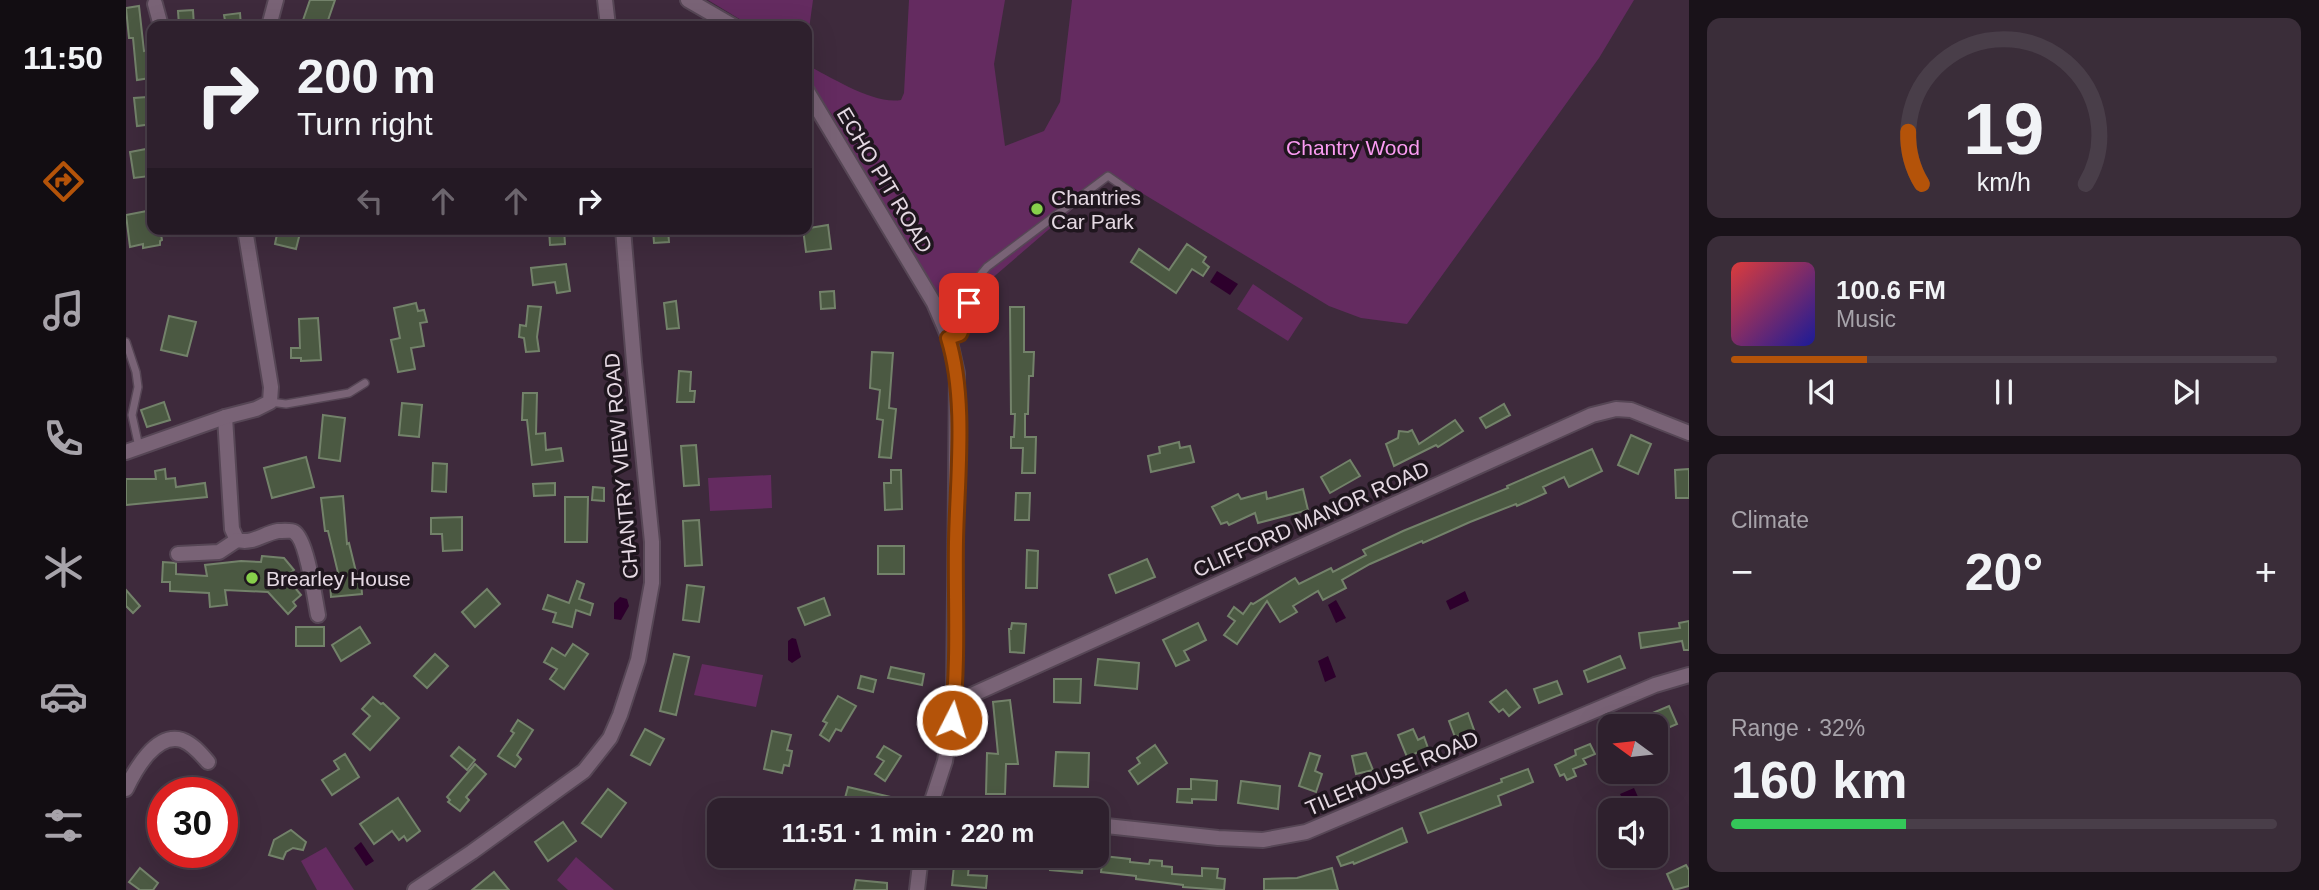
<!DOCTYPE html>
<meta charset="utf-8">
<style>
:root{--surface:#2e202d;--page:#3a2d39;--text:#f1f3f6;--muted:#a7a3aa;--line:#493e49;--accent:#b45309}
body{margin:0;font-family:Arial,sans-serif;background:var(--page);color:var(--text);height:100vh;display:flex;flex-direction:column;font-size:26px;white-space:nowrap}
*{box-sizing:border-box;margin:0}
p{font-size:23px;color:var(--muted)}
.icon{flex:none;width:38px;height:38px;fill:none;stroke:currentColor;stroke-width:2;stroke-linecap:round;stroke-linejoin:round}
.map{position:relative;flex:1;overflow:hidden}
.panel{display:flex;flex-direction:column;gap:18px;padding:18px;background:#191219;width:630px}
.panel>*{flex:none}
.banner{position:absolute;left:21px;top:21px;width:665px;height:214px;border-radius:14px;box-shadow:0 7px 28px #0002,0 0 0 2px var(--line);background:#2e202d;color:var(--text);overflow:hidden}
.needle{width:46px;rotate:285deg}
.fabs{position:absolute;left:1472px;top:714px;display:grid;gap:14px}
.fabs a{display:grid;place-items:center;width:70px;height:70px;border-radius:14px;background:var(--surface);box-shadow:0 7px 28px #0002,0 0 0 2px var(--line);font-size:35px}
.speed{position:absolute;left:21px;top:777px;display:flex;gap:14px;font-size:35px;font-weight:700;text-align:center}
.speed>*{display:grid;place-content:center;width:91px;height:91px;border-radius:50%;background:var(--surface);box-shadow:0 7px 28px #0002,0 0 0 2px var(--line);line-height:1}
.speed .limit{border:10px solid #d22;background:#fff;color:#111}
.pin{position:absolute;display:grid;place-items:center;width:60px;height:60px;color:#fff;margin:-30px;border-radius:14px;box-shadow:0 4px 10px #0006}
.me{position:absolute;width:77px;margin:-38px;rotate:5deg;stroke-linejoin:round;filter:drop-shadow(0 0 5px #0008)}
.turn{display:flex;align-items:center;gap:24px;height:147px;padding:0 35px;font-size:32px}
.turn .icon{width:91px;height:91px;stroke-width:2.5}
.turn b{display:block;font-size:49px;line-height:60px}
.lanes{display:flex;align-items:center;height:66px;padding:0 35px;background:#0003;justify-content:center;gap:35px;direction:ltr}
.lanes .off{opacity:.35}
.big{font-size:52px;font-weight:600;line-height:1.1}
.panel .card{flex:1;display:flex;flex-direction:column;justify-content:center;gap:10px;min-width:0;padding:0 24px;border-radius:14px;background:var(--page)}
.panel .dial{align-items:center;gap:0}
.dial svg{height:182px;overflow:visible;fill:none;stroke:var(--line);stroke-width:7;stroke-linecap:round;text-anchor:middle}
.dial text{fill:var(--text);stroke:none}
.song{display:flex;align-items:center;gap:21px}
.cover{width:84px;height:84px;border-radius:10px;background:linear-gradient(135deg,hsl(0 70% 55%),hsl(240 70% 35%))}
.played{height:7px;border-radius:4px;background:linear-gradient(90deg,var(--accent) 25%,var(--line) 25%)}
.keys{display:flex;justify-content:space-around;direction:ltr}
.heat{display:flex;justify-content:space-between;align-items:center;font-size:38px;direction:ltr}
.charge{height:10px;border-radius:5px;background:linear-gradient(90deg,#34c759 32%,var(--line) 0)}
.trip{position:absolute;left:581px;top:798px;width:402px;height:70px;border-radius:14px;background:var(--surface);box-shadow:0 7px 28px #0002,0 0 0 2px var(--line);font-weight:600;line-height:70px;text-align:center}
main{display:flex;flex:1;min-height:0}
.tab-bar{display:flex;flex-direction:column;width:126px;justify-content:space-around;align-items:center;background:#120d12;color:var(--muted)}
.tab-bar .icon{width:49px;height:49px}
.tab-bar .on{color:var(--accent)}
.tab-bar b{font-size:32px;color:var(--text)}
.map>svg:first-child{display:block}
.green{fill:#642b60}
.water{fill:#2d002c}
.building{fill:#4b5942;stroke:#73826a;stroke-width:2}
.lines{fill:none;stroke-linecap:round;stroke-linejoin:round}
.lane-casing{stroke:#564655;stroke-width:10}
.street-casing{stroke:#564655;stroke-width:18}
.lane{stroke:#796376;stroke-width:7}
.street{stroke:#796376;stroke-width:14}
.route-casing{stroke:#753606;stroke-width:18}
.route{stroke:#b45309;stroke-width:12}
.poi-dot{fill:#87cf4b;stroke:#1f161e;stroke-width:2.5}
.labels{text-anchor:middle;dominant-baseline:central;stroke-width:7;stroke-linejoin:round;paint-order:stroke}
.park-label{font-size:21px;fill:#fb9bf2;stroke:#1f161e}
.street-label{font-size:21px;fill:#e5d9e3;stroke:#1f161e}
.poi-label{font-size:21px;fill:#e5d9e3;stroke:#1f161e;text-anchor:start}
</style>
<main>
<nav class="tab-bar">
<b>11:50</b>
<svg class="icon on" aria-label="directions" viewBox="0 0 24 24"><path d="M12 3l9 9-9 9-9-9zM9 14v-3h6M13 9l2 2-2 2"/></svg>
<svg class="icon" aria-label="music" viewBox="0 0 24 24"><path d="M9 18V5l10-2v13"/><circle cx="6" cy="18" r="3"/><circle cx="16" cy="16" r="3"/></svg>
<svg class="icon" aria-label="phone" viewBox="0 0 24 24"><path d="M5 4h4l2 5-3 2q2 4 5 5l2-3 5 2v4C11 20 4 13 5 4z"/></svg>
<svg class="icon" aria-label="climate" viewBox="0 0 24 24"><path d="M12 3v18M4 7l16 10M4 17L20 7"/></svg>
<svg class="icon" aria-label="car" viewBox="0 0 24 24"><path d="M5 17H2v-5l4-1 3-4h7l3 4 3 1v5h-3M9 17h6M6 11h13"/><circle cx="7" cy="17" r="2"/><circle cx="17" cy="17" r="2"/></svg>
<svg class="icon" aria-label="filters" viewBox="0 0 24 24"><path d="M4 7h16M4 17h16"/><circle cx="9" cy="7" r="2"/><circle cx="15" cy="17" r="2"/></svg>
</nav>
<div class="map">
<svg width="1563" height="890" viewBox="0 0 1563 890">
<rect width="100%" height="100%" fill="#3e2a3c"/>
<g class="green">
<path d="M582 0H687L681 44V26H625Z"/>
<path d="M783 0H879L868 64 879 146 918 131 934 102 946 0H1508L1473 58 1281 324 1235 318 1203 306 986 175 857 286 847 297 835 327 825 328 811 294 732 168 705 113 681 82V65C705 77 748 105 775 100L778 93Z"/>
<path d="M1127 284 1177 318 1162 341 1111 309Z"/>
<path d="M645 475 646 508 584 511 582 478Z"/>
<path d="M576 664 637 675 630 707 568 695Z"/>
<path d="M200 847 228 890H191L175 861Z"/>
<path d="M450 857 488 890H442L431 880Z"/>
</g>
<g class="water">
<path d="M1091 271 1112 284 1104 295 1084 282Z"/>
<path d="M1339 591 1343 601 1324 610 1320 601Z"/>
<path d="M494 597 501 599 503 606 495 620 488 619V603Z"/>
<path d="M1210 600 1220 618 1210 623 1202 605Z"/>
<path d="M666 638 670 639 675 657 666 663 662 660V641Z"/>
<path d="M1202 656 1210 677 1199 682 1192 661Z"/>
<path d="M1508 788 1517 808 1502 810 1494 794Z"/>
<path d="M235 842 248 861 240 866 228 848Z"/>
</g>
<g class="building">
<path d="M184 0H209L200 26H175Z"/>
<path d="M13 6 18 51 22 50 26 76 24 78 11 80 7 38H3L0 8Z"/>
<path d="M67 10 68 26H53L52 11Z"/>
<path d="M114 13 115 26H100L98 15Z"/>
<path d="M21 97 23 112H26V124L11 126 8 98Z"/>
<path d="M20 149 24 176 8 178 4 152Z"/>
<path d="M26 210V229H34L36 240 34 241V245L17 248V244L4 247 0 215Z"/>
<path d="M702 225 705 249 680 252 677 229Z"/>
<path d="M152 229H175L170 249 149 244Z"/>
<path d="M423 229H438L439 244 424 245Z"/>
<path d="M527 229H542L543 242 528 243Z"/>
<path d="M1061 244 1080 257 1077 262 1083 267 1077 276 1066 269 1050 293 1005 262 1013 249 1043 270Z"/>
<path d="M440 264 444 291 431 293 429 282 407 285 405 268Z"/>
<path d="M708 291 709 308 695 309 694 292Z"/>
<path d="M550 301 553 328 541 329 538 303Z"/>
<path d="M290 303 292 311 298 310 301 322 294 323 298 346 285 348 289 369 272 372 265 340 274 338 268 308Z"/>
<path d="M402 306 415 307 411 337 413 351 400 352 398 338 393 337 394 325 400 326Z"/>
<path d="M884 307H898V352H908L907 376H903L902 414H899V437H910L909 473H896L897 448H885V437H888L889 414H885Z"/>
<path d="M43 316 70 322 61 356 35 350Z"/>
<path d="M192 318 195 360 175 361V358H165V348H174L173 319Z"/>
<path d="M746 352 767 353 763 408 770 409 765 458 753 457 757 420 751 419 754 390 744 388Z"/>
<path d="M553 371 565 372 564 391H569L568 402H551Z"/>
<path d="M397 393H411L410 434 419 433 420 450 435 448 437 461 406 465 401 420H396Z"/>
<path d="M38 402 44 420 21 427 15 410Z"/>
<path d="M276 403 296 405 293 437 273 435Z"/>
<path d="M1378 404 1384 415 1360 428 1354 418Z"/>
<path d="M197 415 219 418 214 461 193 458Z"/>
<path d="M1329 420 1337 431 1312 447 1310 445 1268 466 1260 444 1272 438 1273 431 1282 432 1286 430 1293 444Z"/>
<path d="M1505 435 1525 444 1512 474 1492 465Z"/>
<path d="M1053 442 1054 448 1064 446 1068 462 1025 472 1022 456 1034 453 1033 447Z"/>
<path d="M570 445 573 485 558 486 555 446Z"/>
<path d="M1466 449 1476 471 1443 487 1438 477 1417 487 1420 493 1391 506 1390 504 1344 522 1297 543 1296 541 1244 564 1216 580 1220 588 1197 600 1192 591 1167 606 1171 612 1154 622 1141 601 1111 644 1098 635 1109 621 1102 616 1108 607 1117 614 1125 603 1127 604 1169 578 1173 584 1205 568 1207 572 1240 555 1237 550 1277 531 1382 488 1381 486Z"/>
<path d="M180 457 188 487 146 498 138 468Z"/>
<path d="M1224 460 1234 476 1204 493 1195 477Z"/>
<path d="M307 463 321 464 320 492 306 491Z"/>
<path d="M39 469 40 479 49 478 50 487 79 483 81 497 0 505V479H30L29 471Z"/>
<path d="M1563 469V498H1550L1549 470Z"/>
<path d="M765 470H775L776 509 759 510 758 483H765Z"/>
<path d="M429 483V495L408 496 407 484Z"/>
<path d="M467 487 478 488V501L466 500Z"/>
<path d="M1177 489 1182 510 1132 523 1129 513 1103 525 1101 522 1095 524 1086 507 1112 494 1115 499 1140 492 1141 499Z"/>
<path d="M890 493H904L903 520H889Z"/>
<path d="M217 496 221 544 223 543 232 580H235L236 594 205 597 204 582 214 581 202 531H199L195 498Z"/>
<path d="M439 497H462L461 542H439Z"/>
<path d="M336 517V550L317 551 316 534H305V518Z"/>
<path d="M573 520 576 565 559 566 557 521Z"/>
<rect x="752" y="546" width="26" height="28"/>
<path d="M901 550 912 551 911 588H900Z"/>
<path d="M136 556 158 558 168 570 160 577 175 595 167 602 170 606 162 614 142 592 99 590 101 605 84 607 83 593 44 591V582H36L37 562 50 563V574L81 576 79 565 115 561 135 562Z"/>
<path d="M1021 559 1029 577 990 593 983 575Z"/>
<path d="M451 581 458 584 453 599 467 604 464 615 450 610 446 627 427 622 430 613 417 609 422 595 443 603Z"/>
<path d="M561 585 578 587 573 622 557 620Z"/>
<path d="M361 589 374 604 349 627 336 612Z"/>
<path d="M0 590 14 606 7 613 0 606Z"/>
<path d="M698 598 704 615 679 625 672 608Z"/>
<path d="M1563 621V650H1558L1556 641 1515 648 1513 633 1554 628 1553 623Z"/>
<path d="M886 623 900 624 898 653 884 652 883 629H885Z"/>
<path d="M1072 623 1080 640 1058 651 1063 660 1050 666 1037 640Z"/>
<rect x="170" y="627" width="28" height="19"/>
<path d="M234 627 244 643 215 661 206 645Z"/>
<path d="M447 644 462 654 438 689 424 679 431 669 418 662 426 648 439 656Z"/>
<path d="M309 654 322 666 301 688 288 676Z"/>
<path d="M548 654 563 657 550 715 534 711Z"/>
<path d="M1494 656 1499 668 1462 682 1458 671Z"/>
<path d="M972 659 1013 663 1011 689 969 685Z"/>
<path d="M765 667 798 674 796 685 762 678Z"/>
<path d="M735 676 750 680 747 692 732 688Z"/>
<path d="M928 679H955L954 703 928 702Z"/>
<path d="M1431 681 1436 694 1413 703 1408 689Z"/>
<path d="M1380 690 1394 707 1383 716 1377 709 1373 712 1364 702Z"/>
<path d="M712 696 730 706 715 731 710 729 703 741 694 735 701 723 697 721Z"/>
<path d="M247 697 255 704 257 703 273 718 244 750 227 734 244 716 236 709Z"/>
<path d="M884 700 892 764H880L879 794H860L861 753 872 754 867 702Z"/>
<path d="M1543 706 1551 724 1530 733V726H1496Z"/>
<path d="M1342 713 1348 730 1329 737 1323 721Z"/>
<path d="M392 720 407 730 391 755 395 759 389 767 372 756 388 733 385 731Z"/>
<path d="M519 729 538 739 524 765 505 755Z"/>
<path d="M1287 729 1292 740 1298 737 1302 748 1281 757 1272 735Z"/>
<path d="M646 731 665 735 661 750 666 751 663 766 658 765 656 773 638 769Z"/>
<path d="M1464 744 1469 754 1457 759 1460 764 1447 769 1450 776 1441 780 1438 774 1434 776 1429 765 1450 755 1449 750Z"/>
<path d="M1029 745 1041 763 1012 784 1003 771 1014 763 1011 758Z"/>
<path d="M758 746 775 756 759 781 749 774 758 761 751 757Z"/>
<path d="M333 747 349 760 341 770 325 756Z"/>
<path d="M930 752 963 753 962 787 928 786Z"/>
<path d="M1184 753 1194 756 1189 771 1196 774 1190 792 1173 786Z"/>
<path d="M1240 753 1247 770 1230 774 1226 756Z"/>
<path d="M219 754 233 777 206 795 196 780 213 769 208 761Z"/>
<path d="M349 764 360 774 340 797 343 800 334 811 322 802 324 800 321 797Z"/>
<path d="M1402 769 1407 782 1372 796 1375 805 1302 833 1294 813 1376 782 1375 779Z"/>
<path d="M1065 779 1091 781 1090 800 1066 799V803L1051 802 1052 789H1065Z"/>
<path d="M1115 781 1154 786 1152 809 1112 803Z"/>
<path d="M722 787 769 798 766 810H745L746 805 719 798Z"/>
<path d="M482 789 500 803 475 837 456 823Z"/>
<path d="M272 798 294 831 281 841 278 836 273 840 266 831 248 844 234 824Z"/>
<path d="M437 822 450 841 422 861 409 842Z"/>
<path d="M1276 828 1281 842 1228 864 1227 862 1215 866 1211 857Z"/>
<path d="M165 830 180 842 177 850 167 848 160 852 157 859 143 855 148 840Z"/>
<path d="M829 856H844L842 875 861 876 860 888 826 885Z"/>
<path d="M925 856H958L956 873 924 870Z"/>
<path d="M977 856 1004 859V862L1023 864 1024 860 1036 861V866L1046 867V874L1076 876V868L1092 869 1091 878 1099 879 1098 890 1057 887V885L1010 879V876L975 872Z"/>
<path d="M1560 865 1563 870V886L1548 890 1541 874Z"/>
<path d="M14 868 32 883 27 890H14L3 882Z"/>
<path d="M1206 868 1212 890H1138V879L1171 878Z"/>
<path d="M368 872 383 890H346Z"/>
<path d="M730 880 761 883V890H728Z"/>
</g>
<g class="lines">
<g class="lane-casing">
<g id="lane">
<path d="M823 338 834 334 840 320 846 285 861 267 982 176 1005 192"/>
<path d="M0 342 10 372 12 387 6 415 13 447"/>
<path d="M144 402 160 404 223 393 239 383"/>
</g>
</g>
<g class="street-casing">
<g id="street">
<path d="M479 0 482 26"/>
<path d="M562 0 607 26"/>
<path d="M29 4 35 26"/>
<path d="M143 26 150 0"/>
<path d="M681 91 808 303 823 338 831 373 828 703 819 761 803 810"/>
<path d="M99 417 106 529 111 540C128 544 136 534 152 531 156 531 165 530 168 532 181 539 189 600 192 615"/>
<path d="M0 452 99 417 130 409 144 402 145 387 119 229"/>
<path d="M52 554 93 552 111 540"/>
<path d="M828 703 1466 415 1490 409 1505 410 1563 433"/>
<path d="M0 789C9 770 30 732 56 740 67 744 75 754 82 762"/>
<path d="M804 807 832 810"/>
<path d="M971 825 1092 838 1137 840 1180 832 1529 685 1563 675"/>
<path d="M289 890 346 852 458 771 484 738 494 715 512 660 526 583V542L508 362 497 229"/>
<path d="M791 890 795 856"/>
</g>
</g>
<use href="#lane" class="lane"/>
<use href="#street" class="street"/>
</g>
<g class="lines">
<g class="route-casing">
<path id="route" d="M826 720C833 661 829 601 830 542 831 479 841 399 822 338L834 334 840 320 843 303"/>
</g>
<use href="#route" class="route"/>
</g>
<g class="poi-dot">
<circle cx="911" cy="209" r="7"/>
<circle cx="126" cy="578" r="7"/>
</g>
<g class="labels">
<g class="park-label">
<text x="1227" y="147">Chantry Wood</text>
</g>
<g class="street-label">
<text transform="translate(759 180) rotate(59)">ECHO PIT ROAD</text>
<text transform="translate(495 466) rotate(-95)">CHANTRY VIEW ROAD</text>
<text transform="translate(1185 519) rotate(-24)">CLIFFORD MANOR ROAD</text>
<text transform="translate(1266 773) rotate(-23)">TILEHOUSE ROAD</text>
</g>
<g class="poi-label">
<text x="925" y="197">Chantries<tspan x="925" dy="24">Car Park</tspan></text>
<text x="140" y="578">Brearley House</text>
</g>
</g>
</svg>
<div class="fabs">
<a><svg class="needle" viewBox="-14 -14 28 28"><path d="M0-13l5 13h-10z" fill="#e53935"/><path d="M0 13l5-13h-10z" fill="#a7a3aa"/></svg></a>
<a><svg class="icon" aria-label="sound" viewBox="0 0 24 24"><path d="M4 9h4l5-4v14l-5-4H4zM17 9q2 3 0 6"/></svg></a>
</div>
<div class="speed"><div class="limit">30</div></div>
<div class="pin" style="left:843px;top:303px;background:#d93025"><svg class="icon" aria-label="arrive" viewBox="0 0 24 24"><path d="M6 21V4h12l-3 4 3 4H6"/></svg></div>
<svg class="me" style="left:826px;top:720px" viewBox="-20 -20 40 40"><circle r="17" fill="#b45309" stroke="#fff" stroke-width="3"/><path d="M0-11L8 9 0 5-8 9z" fill="#fff"/></svg>
<div class="trip">11:51 · 1 min · 220 m</div>
<div class="banner">
<div class="turn"><svg class="icon" aria-label="right" viewBox="0 0 24 24"><path d="M7 20v-9h11M14 6l5 5-5 5"/></svg><div><b>200 m</b>Turn right</div></div>
<div class="lanes"><svg class="icon off" aria-label="left" viewBox="0 0 24 24"><path d="M17 20v-9H6M10 6l-5 5 5 5"/></svg><svg class="icon off" aria-label="ahead" viewBox="0 0 24 24"><path d="M12 20V5M6 11l6-6 6 6"/></svg><svg class="icon off" aria-label="ahead" viewBox="0 0 24 24"><path d="M12 20V5M6 11l6-6 6 6"/></svg><svg class="icon" aria-label="right" viewBox="0 0 24 24"><path d="M7 20v-9h11M14 6l5 5-5 5"/></svg></div>
</div>
</div>
<section class="panel">
<div class="card dial"><svg viewBox="0 0 100 80">
<path d="M14 69A42 42 0 1 1 86 69"/>
<path d="M14 69A42 42 0 0 1 8 46" stroke="#b45309"/>
<text x="50" y="56" font-size="32" font-weight="700">19</text>
<text x="50" y="72" font-size="11">km/h</text>
</svg></div>
<div class="card">
<div class="song"><i class="cover"></i><div><b>100.6 FM</b><p>Music</p></div></div>
<div class="played"></div>
<div class="keys"><svg class="icon" aria-label="previous" viewBox="0 0 24 24"><path d="M18 5L8 12l10 7zM5 5v14"/></svg><svg class="icon" aria-label="pause" viewBox="0 0 24 24"><path d="M8 5v14M16 5v14"/></svg><svg class="icon" aria-label="next" viewBox="0 0 24 24"><path d="M6 5l10 7-10 7zM19 5v14"/></svg></div>
</div>
<div class="card"><p>Climate</p>
<div class="heat"><a>−</a><b class="big">20°</b><a>+</a></div>
</div>
<div class="card"><p>Range · 32%</p><b class="big">160 km</b><div class="charge"></div></div>
</section>
</main>
